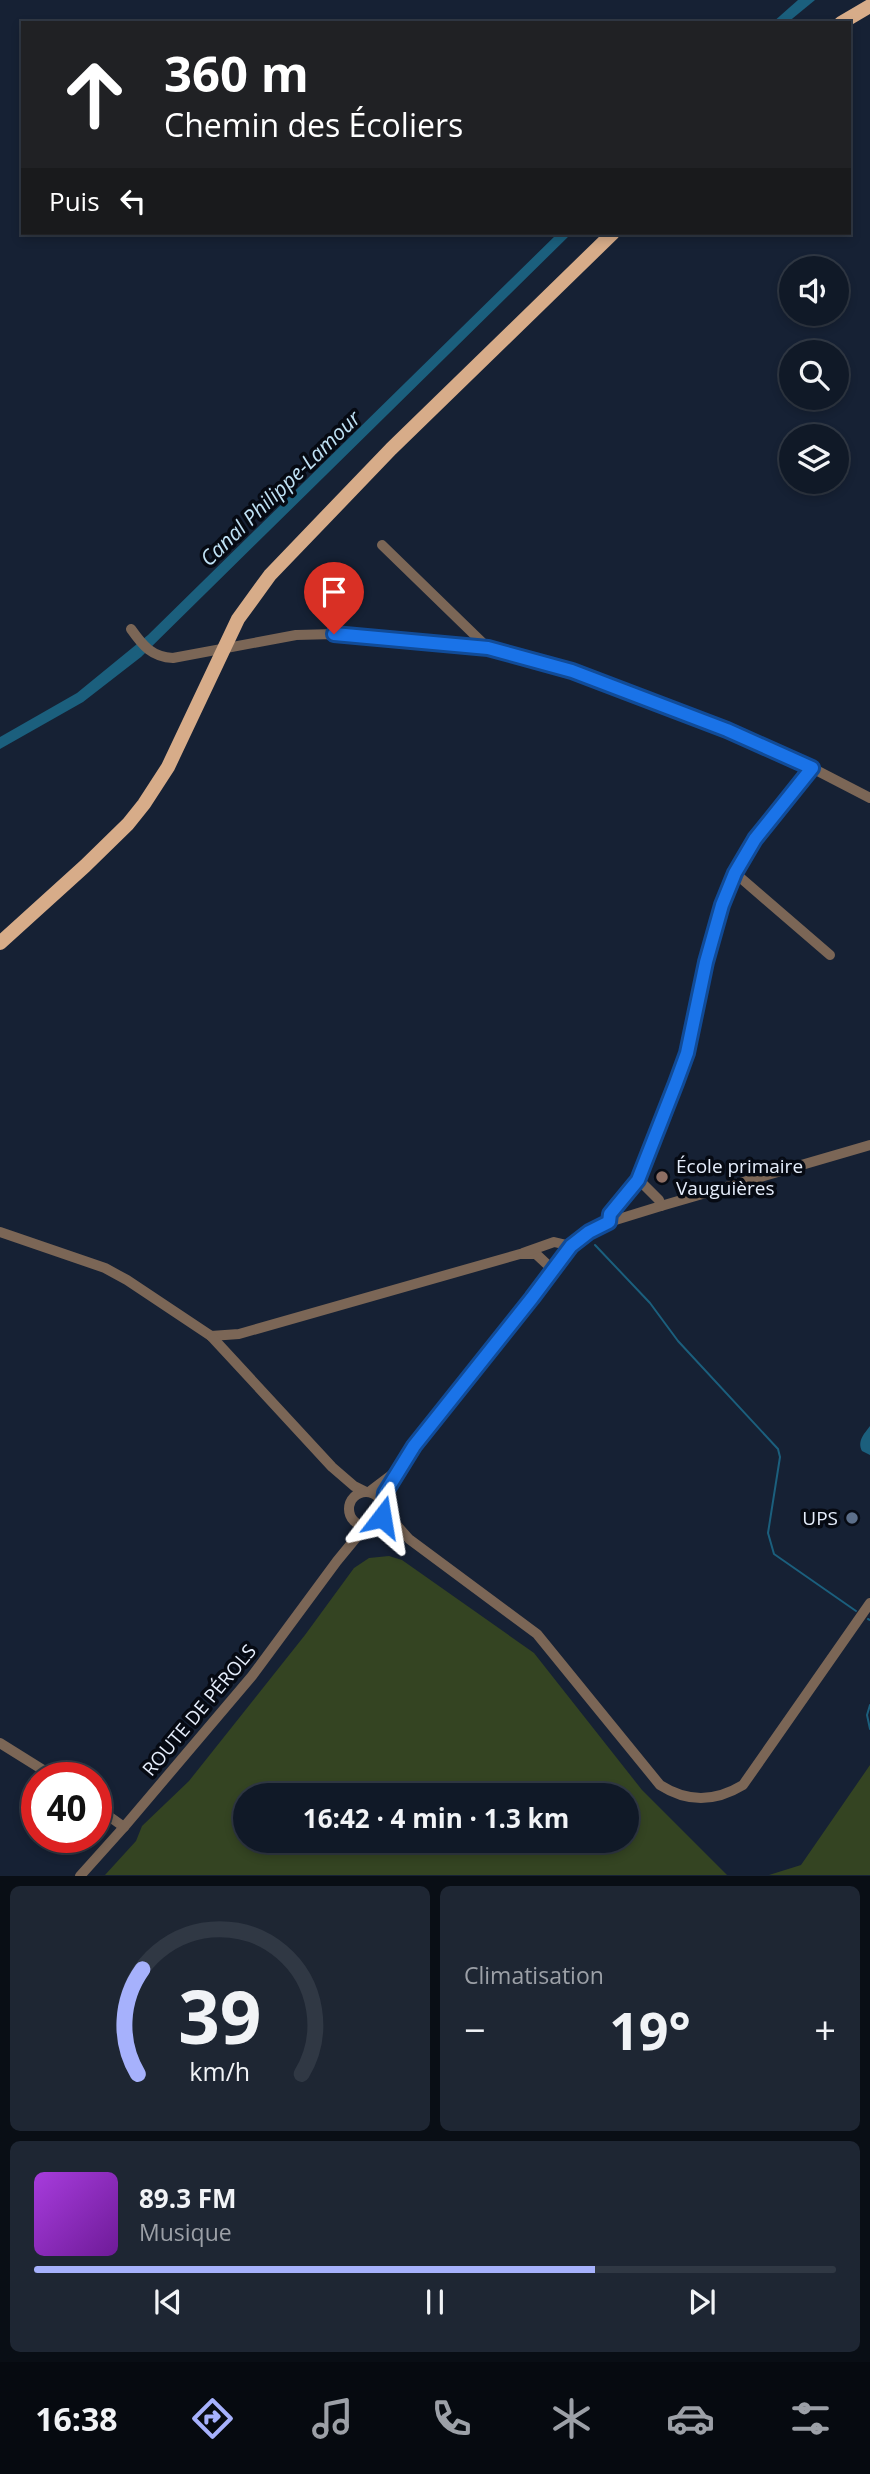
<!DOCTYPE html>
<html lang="fr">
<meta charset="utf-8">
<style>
:root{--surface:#101927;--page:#1e2633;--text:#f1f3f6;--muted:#9ca0a7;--line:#303844;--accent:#a6b1fc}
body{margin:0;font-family:"Open Sans",sans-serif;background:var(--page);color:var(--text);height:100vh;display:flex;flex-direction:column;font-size:26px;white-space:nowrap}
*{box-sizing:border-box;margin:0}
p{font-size:23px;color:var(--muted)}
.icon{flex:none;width:38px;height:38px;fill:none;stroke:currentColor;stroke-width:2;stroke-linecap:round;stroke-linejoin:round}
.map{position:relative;height:1876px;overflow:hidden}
.panel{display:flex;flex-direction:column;gap:10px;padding:10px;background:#090e15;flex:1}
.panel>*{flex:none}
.guide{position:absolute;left:21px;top:21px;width:830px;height:214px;border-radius:0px;box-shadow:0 4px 10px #0003,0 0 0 2px var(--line);background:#202124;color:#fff;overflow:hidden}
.tools{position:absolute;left:779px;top:256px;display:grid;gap:14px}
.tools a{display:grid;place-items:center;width:70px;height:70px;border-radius:50%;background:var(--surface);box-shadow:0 4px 10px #0003,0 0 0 2px var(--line);font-size:35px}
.speed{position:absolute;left:21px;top:1762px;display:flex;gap:14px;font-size:35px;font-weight:700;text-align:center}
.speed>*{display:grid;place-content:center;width:91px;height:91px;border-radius:50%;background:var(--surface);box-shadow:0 4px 10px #0003,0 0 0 2px var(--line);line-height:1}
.speed .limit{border:10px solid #d22;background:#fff;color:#111}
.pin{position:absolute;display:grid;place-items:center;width:60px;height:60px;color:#fff;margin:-72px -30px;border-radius:50% 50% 50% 0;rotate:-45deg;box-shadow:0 0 7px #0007}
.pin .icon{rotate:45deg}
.me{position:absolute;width:77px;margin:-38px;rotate:14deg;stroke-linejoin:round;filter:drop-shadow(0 0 5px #0008)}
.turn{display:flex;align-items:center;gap:24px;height:147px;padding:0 28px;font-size:32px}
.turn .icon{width:91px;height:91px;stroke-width:2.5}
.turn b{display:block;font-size:49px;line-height:60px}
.then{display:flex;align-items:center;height:66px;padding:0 28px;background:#0003;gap:14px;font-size:26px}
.big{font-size:52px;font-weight:700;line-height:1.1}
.panel .tile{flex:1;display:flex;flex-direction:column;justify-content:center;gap:10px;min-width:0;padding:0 24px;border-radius:10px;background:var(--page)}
.panel .dial{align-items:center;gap:0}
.dial svg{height:182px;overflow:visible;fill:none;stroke:var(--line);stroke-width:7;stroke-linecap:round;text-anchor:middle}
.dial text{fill:var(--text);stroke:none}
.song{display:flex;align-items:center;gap:21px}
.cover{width:84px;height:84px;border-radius:10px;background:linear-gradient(135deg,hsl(280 70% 55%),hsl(280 70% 35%))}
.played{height:7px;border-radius:4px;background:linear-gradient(90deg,var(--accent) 70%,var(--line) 70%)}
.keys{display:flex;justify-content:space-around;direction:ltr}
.heat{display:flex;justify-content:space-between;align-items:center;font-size:38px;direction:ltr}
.panel .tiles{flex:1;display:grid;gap:10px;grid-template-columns:1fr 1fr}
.tile:last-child{grid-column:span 2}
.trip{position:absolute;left:233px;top:1783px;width:406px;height:70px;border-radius:35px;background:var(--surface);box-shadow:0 4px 10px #0003,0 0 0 2px var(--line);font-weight:700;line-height:70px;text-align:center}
.tabs{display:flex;height:112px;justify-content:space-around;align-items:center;background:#060a10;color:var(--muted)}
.tabs .icon{width:49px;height:49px}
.tabs .current{color:var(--accent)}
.tabs b{font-size:32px;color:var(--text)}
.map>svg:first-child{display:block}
.green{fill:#344422;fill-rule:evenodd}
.water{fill:#1b5f7d}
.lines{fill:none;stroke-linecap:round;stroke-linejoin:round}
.stream{stroke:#1b5f7d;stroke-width:2}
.minor{stroke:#7b6656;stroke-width:10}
.major{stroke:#d7ac89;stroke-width:14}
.route-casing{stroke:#114b97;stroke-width:18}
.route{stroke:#1a73e8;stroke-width:12}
.education-dot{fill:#8d6e63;stroke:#060a13;stroke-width:2.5}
.service-dot{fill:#5c6f8a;stroke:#060a13;stroke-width:2.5}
.labels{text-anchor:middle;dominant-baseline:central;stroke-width:7;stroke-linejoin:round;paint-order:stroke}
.poi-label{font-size:19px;fill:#e6eefc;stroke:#060a13;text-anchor:start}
.street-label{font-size:19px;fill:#e6eefc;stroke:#060a13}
.water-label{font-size:21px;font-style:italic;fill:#c0e2f5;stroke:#060a13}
</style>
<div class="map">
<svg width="870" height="1876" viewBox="0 0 870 1876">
<rect width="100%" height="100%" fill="#162134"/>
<g class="green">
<path d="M389 1556 402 1560 534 1653 642 1790 727 1875H105L136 1841 142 1826 189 1781 305 1635 354 1568 369 1558ZM245 1796H626V1841H245Z"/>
<path d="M870 1765V1875H769L801 1865Z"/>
</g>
<g class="water">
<path d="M798 0H815L787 23H772Z"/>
<path d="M558 233H572L141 657 83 702 0 749V737L77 693 148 635Z"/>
<path d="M870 1426V1455L862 1451C857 1441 864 1434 870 1426Z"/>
</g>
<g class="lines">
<g class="stream">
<path d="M595 1245 650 1303 678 1341 778 1449 780 1457 768 1533 774 1554 856 1611"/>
<path d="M868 1619 870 1620"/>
<path d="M870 1705 867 1715 870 1729"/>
</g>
<g class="minor">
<path d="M382 545 488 648"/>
<path d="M131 629C143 646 152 657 173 658L296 635 334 634 391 638 488 648 572 671 727 730 812 768 870 798"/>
<path d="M735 873 830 955"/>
<path d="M638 1179 659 1200 661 1206"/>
<path d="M609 1222 610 1214 638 1179 676 1083 687 1053 706 962 721 905 735 873 755 839 812 768"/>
<path d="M0 1232 105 1268 127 1280 211 1336 239 1334 520 1254H536L553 1270"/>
<path d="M523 1253 554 1242 571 1246"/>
<path d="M211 1336 332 1467 354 1486 366 1492"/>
<circle cx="366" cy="1509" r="17"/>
<path d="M369 1492 394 1473"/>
<path d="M383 1506 385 1493 414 1446 532 1298 571 1246 589 1232 609 1222 661 1206 870 1145"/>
<path d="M384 1511 409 1539 537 1634 660 1785C688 1803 715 1802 743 1785L870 1603"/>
<path d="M0 1743 56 1778"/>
<path d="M96 1807 124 1827"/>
<path d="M80 1876 124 1827 252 1676 337 1561 360 1533 369 1526"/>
</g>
<g class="major">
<path d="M841 23 870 6"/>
<path d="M0 943 85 866 128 824 144 804 168 767 238 619 270 575 391 449 613 233"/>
</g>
</g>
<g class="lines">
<g class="route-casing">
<path id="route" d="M334 634 488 648 572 671 727 730 812 768 755 839 735 873 722 905 706 962 687 1053 676 1083 638 1180 610 1214 609 1222 589 1232 571 1246 532 1298 414 1446 385 1493 382 1517"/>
</g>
<use href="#route" class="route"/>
</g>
<circle class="education-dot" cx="662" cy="1177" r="7"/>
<circle class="service-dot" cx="852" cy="1518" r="7"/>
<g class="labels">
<g class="poi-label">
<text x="676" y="1166">École primaire<tspan x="676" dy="22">Vauguières</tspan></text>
<text x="838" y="1518" text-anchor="end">UPS</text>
</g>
<g class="street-label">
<text transform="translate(199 1710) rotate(-50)">ROUTE DE PÉROLS</text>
</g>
<g class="water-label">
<text transform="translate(280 488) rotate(-44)">Canal Philippe-Lamour</text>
</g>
</g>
</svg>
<div class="tools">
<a><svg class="icon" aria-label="sound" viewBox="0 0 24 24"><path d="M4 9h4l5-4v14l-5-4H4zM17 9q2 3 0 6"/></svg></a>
<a><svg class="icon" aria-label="search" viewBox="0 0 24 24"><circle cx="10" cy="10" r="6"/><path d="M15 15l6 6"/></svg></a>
<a><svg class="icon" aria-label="layers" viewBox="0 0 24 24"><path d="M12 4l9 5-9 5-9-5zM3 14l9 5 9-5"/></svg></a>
</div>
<div class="speed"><div class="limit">40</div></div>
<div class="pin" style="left:334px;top:634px;background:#d93025"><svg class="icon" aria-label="arrive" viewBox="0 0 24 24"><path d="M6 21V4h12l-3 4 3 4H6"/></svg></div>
<svg class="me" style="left:382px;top:1517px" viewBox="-20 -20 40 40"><path d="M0-17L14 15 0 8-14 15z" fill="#1a73e8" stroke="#fff" stroke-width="4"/></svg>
<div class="trip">16:42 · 4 min · 1.3 km</div>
<div class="guide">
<div class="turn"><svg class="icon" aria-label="ahead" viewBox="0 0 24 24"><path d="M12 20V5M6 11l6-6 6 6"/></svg><div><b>360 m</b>Chemin des Écoliers</div></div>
<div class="then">Puis<svg class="icon" aria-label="left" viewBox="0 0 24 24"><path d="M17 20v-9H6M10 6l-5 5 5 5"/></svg></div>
</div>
</div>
<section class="panel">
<div class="tiles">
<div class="tile dial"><svg viewBox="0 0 100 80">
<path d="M14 69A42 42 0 1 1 86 69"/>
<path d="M14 69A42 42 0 0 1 16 23" stroke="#a6b1fc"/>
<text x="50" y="56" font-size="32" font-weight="700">39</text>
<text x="50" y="72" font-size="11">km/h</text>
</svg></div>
<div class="tile"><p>Climatisation</p>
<div class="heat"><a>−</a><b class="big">19°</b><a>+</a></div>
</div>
<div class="tile">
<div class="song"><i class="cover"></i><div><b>89.3 FM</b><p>Musique</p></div></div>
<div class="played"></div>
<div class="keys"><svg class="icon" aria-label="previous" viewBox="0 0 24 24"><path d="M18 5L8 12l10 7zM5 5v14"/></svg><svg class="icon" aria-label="pause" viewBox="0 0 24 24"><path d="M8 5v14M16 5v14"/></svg><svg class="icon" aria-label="next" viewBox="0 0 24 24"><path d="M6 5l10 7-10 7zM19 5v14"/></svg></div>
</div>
</div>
</section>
<nav class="tabs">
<b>16:38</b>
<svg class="icon current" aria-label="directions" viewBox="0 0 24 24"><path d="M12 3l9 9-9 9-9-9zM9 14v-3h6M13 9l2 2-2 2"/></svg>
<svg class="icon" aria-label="music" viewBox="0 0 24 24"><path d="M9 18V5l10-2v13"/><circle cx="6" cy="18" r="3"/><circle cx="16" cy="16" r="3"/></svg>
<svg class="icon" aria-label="phone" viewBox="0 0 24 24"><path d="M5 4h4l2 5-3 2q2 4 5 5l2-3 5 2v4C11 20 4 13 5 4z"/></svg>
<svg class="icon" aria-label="climate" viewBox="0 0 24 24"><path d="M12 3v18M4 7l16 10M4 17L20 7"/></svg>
<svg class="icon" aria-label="car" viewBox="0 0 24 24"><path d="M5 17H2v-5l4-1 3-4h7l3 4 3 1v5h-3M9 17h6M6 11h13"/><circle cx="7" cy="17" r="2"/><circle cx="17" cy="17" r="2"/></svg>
<svg class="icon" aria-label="filters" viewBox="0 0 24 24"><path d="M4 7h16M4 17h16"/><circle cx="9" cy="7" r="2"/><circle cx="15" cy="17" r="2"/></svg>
</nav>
